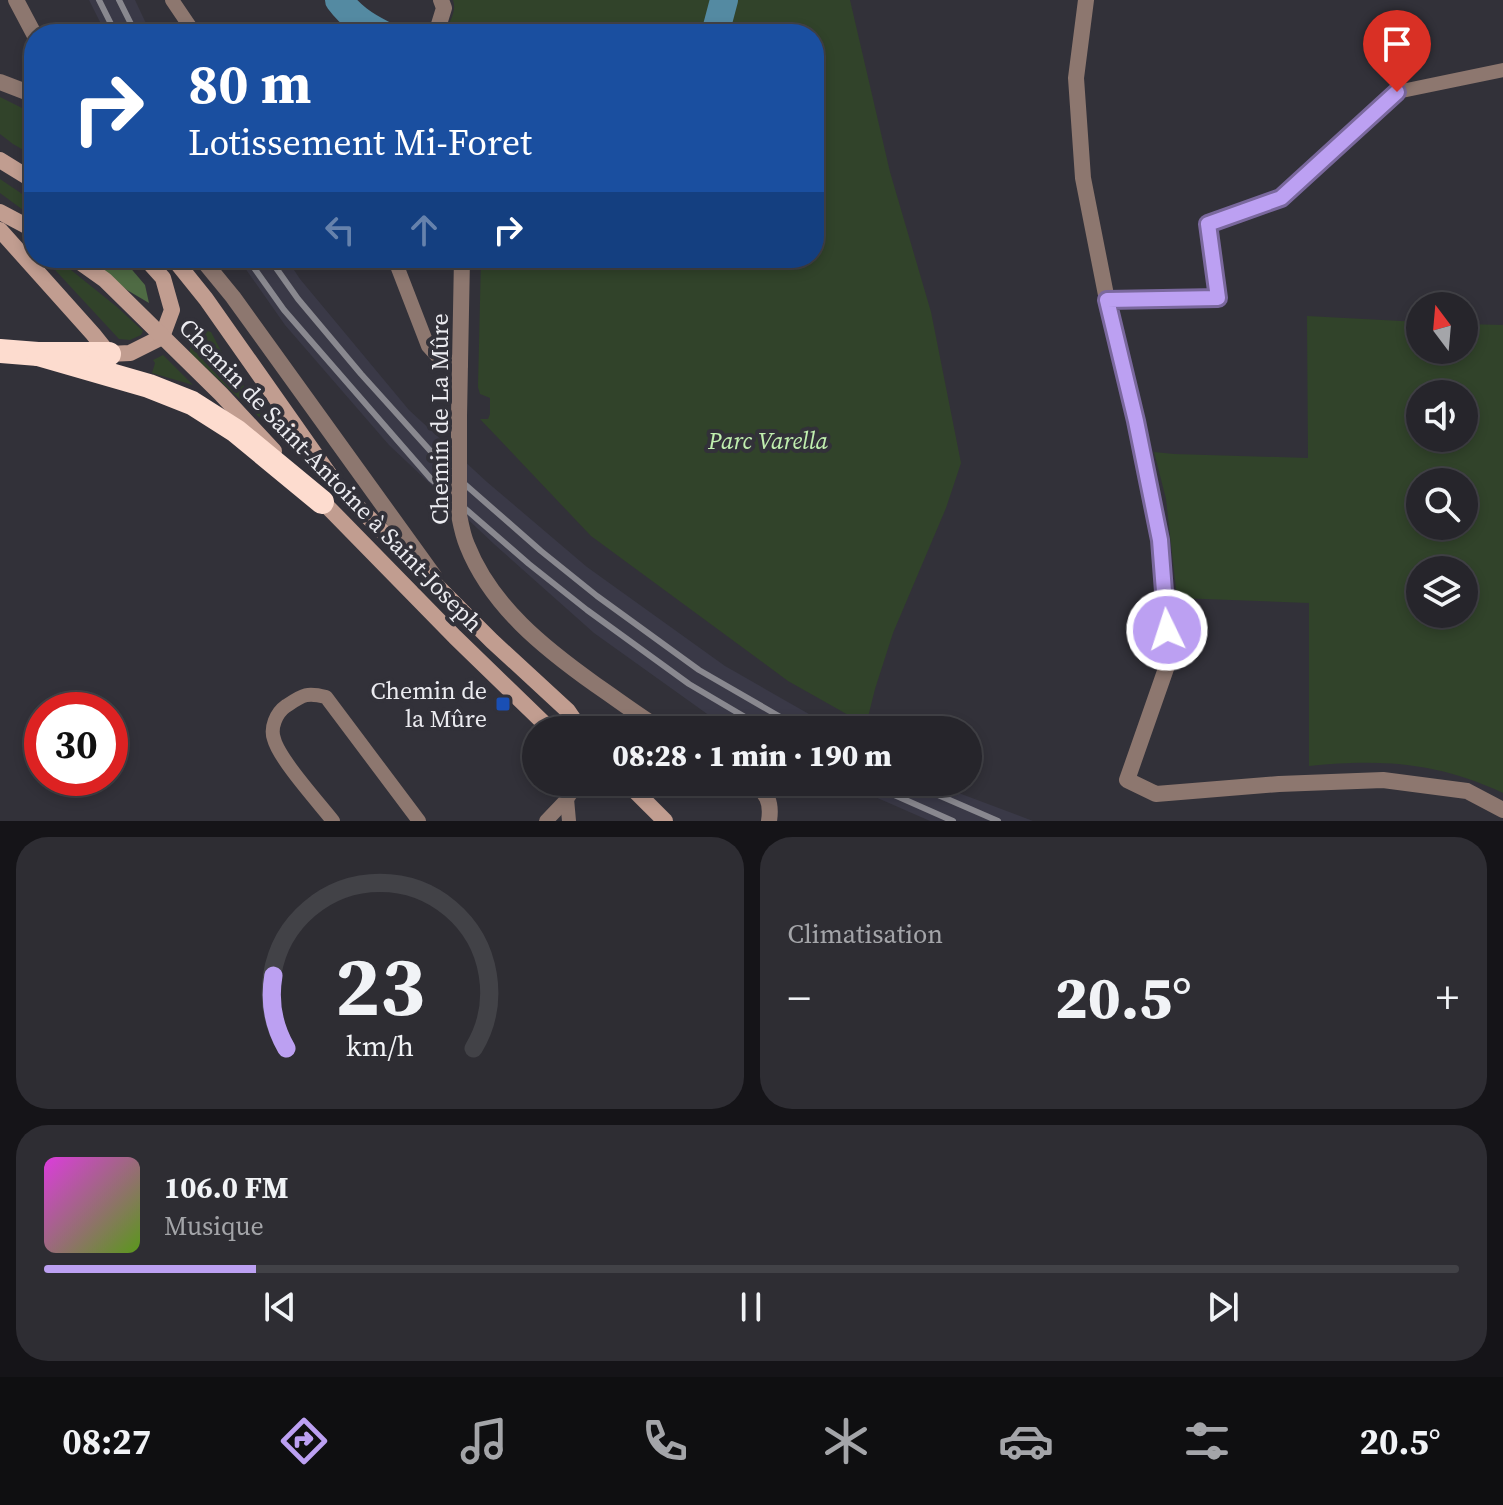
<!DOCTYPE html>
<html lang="fr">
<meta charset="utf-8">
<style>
:root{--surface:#26252b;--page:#2e2d33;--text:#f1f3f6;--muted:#a4a5a9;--line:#424247;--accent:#bca0f2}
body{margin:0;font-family:"Source Serif 4",serif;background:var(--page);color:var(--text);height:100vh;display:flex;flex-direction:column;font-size:30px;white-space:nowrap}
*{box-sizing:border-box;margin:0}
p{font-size:26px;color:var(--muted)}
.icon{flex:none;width:44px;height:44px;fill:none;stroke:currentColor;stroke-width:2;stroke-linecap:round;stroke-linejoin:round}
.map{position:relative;height:821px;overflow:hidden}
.side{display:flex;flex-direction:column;gap:16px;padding:16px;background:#151418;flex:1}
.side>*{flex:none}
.hud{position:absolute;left:24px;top:24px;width:800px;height:244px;border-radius:32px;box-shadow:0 4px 12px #0003,0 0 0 2px var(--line);background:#1a4fa0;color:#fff;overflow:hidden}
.needle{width:52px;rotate:344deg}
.controls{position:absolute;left:1406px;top:292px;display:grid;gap:16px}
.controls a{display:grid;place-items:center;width:72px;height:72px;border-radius:50%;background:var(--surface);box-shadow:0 4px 12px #0003,0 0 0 2px var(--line);font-size:40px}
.speed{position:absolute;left:24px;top:692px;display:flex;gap:16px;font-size:40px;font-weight:700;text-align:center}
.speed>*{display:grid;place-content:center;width:104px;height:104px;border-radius:50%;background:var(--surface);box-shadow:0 4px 12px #0003,0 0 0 2px var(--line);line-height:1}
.speed .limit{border:12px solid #d22;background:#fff;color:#111}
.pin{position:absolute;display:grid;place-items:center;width:68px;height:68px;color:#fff;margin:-82px -34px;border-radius:50% 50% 50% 0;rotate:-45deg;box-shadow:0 0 8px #0007}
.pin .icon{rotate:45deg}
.me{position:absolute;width:88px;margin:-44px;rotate:356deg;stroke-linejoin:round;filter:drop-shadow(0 0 6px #0008)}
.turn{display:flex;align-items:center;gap:28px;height:168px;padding:0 32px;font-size:36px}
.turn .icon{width:104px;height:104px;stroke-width:2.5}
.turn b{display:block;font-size:56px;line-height:68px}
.lanes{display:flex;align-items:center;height:76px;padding:0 32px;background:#0003;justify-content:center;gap:40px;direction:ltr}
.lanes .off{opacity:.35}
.big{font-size:60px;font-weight:800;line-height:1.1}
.side .card{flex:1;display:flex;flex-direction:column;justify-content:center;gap:12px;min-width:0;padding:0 28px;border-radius:32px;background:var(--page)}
.side .dial{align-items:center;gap:0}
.dial svg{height:208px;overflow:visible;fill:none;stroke:var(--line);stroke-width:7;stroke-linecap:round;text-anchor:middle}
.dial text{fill:var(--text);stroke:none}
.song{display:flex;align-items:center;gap:24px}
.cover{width:96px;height:96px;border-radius:12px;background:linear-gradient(135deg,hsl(300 70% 55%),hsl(90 70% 35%))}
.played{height:8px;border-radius:4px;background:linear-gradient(90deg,var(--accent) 15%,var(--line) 15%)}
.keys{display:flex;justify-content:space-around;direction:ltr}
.heat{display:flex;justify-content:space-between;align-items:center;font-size:44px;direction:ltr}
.side .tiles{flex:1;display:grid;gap:16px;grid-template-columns:1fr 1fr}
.card:last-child{grid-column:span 2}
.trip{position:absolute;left:522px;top:716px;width:460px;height:80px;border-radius:40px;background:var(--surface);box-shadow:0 4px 12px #0003,0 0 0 2px var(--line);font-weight:800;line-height:80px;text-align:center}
.menu{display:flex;height:128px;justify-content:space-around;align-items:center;background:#0f0f11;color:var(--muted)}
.menu .icon{width:56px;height:56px}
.menu .active{color:var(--accent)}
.menu b{font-size:36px;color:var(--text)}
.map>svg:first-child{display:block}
.built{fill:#3a3947}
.green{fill:#31432a;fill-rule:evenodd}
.forest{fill:#4f6b44}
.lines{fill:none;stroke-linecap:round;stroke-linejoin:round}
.canal{stroke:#548aa2;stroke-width:28}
.lane{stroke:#8d776f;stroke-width:14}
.street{stroke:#8d776f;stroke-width:16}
.secondary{stroke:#c19d90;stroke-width:16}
.highway{stroke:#fddccf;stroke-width:24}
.rail{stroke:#89888f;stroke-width:6}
.street-bridge{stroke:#8d776f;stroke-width:16}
.route-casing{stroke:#7a689d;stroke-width:20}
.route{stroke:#bca0f2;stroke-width:14}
.transit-dot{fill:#1a4fb4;stroke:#323139;stroke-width:3}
.labels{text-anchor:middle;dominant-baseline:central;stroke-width:8;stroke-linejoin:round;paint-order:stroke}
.street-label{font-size:24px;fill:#ebebf0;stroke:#323139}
.park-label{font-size:24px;font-style:italic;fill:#c0efaf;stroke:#323139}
.poi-label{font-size:24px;fill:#ebebf0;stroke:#323139;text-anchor:end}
</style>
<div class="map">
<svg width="1503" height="821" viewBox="0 0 1503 821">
<rect width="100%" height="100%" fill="#323139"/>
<g class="built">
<path d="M89 0H135L151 34H106Z"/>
<path d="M238 258H286L300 279 409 410 487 482 587 567 725 666 837 730H738L710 716 594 633 494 544 389 445 285 325Z"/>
<path d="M841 782H934L948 789 1033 821H930Z"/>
</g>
<g class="green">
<path d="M453 0H850L890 172 931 312 961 463 946 508 893 633 875 689 866 725 788 681 591 536 480 419H488L490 414V398L480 394 478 387 481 258H814V34H443C449 23 457 12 453 0Z"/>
<path d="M0 97 34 114V156L13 144 0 134Z"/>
<path d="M0 179 34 202V218L0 193Z"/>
<path d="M44 258H56L117 307 143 331 141 335 130 340 119 339Z"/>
<path d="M1307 316 1420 322V350H1464V324L1503 325V793C1436 762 1382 759 1309 766V603L1177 598 1166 499 1154 452 1174 454 1308 458ZM1464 394V438H1420V394ZM1464 482V526H1420V482ZM1464 570V614H1420V570Z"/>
<path d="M201 329 211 332 228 364 282 438 190 353V343Z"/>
<path d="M163 355 193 385 152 373 155 363 153 360Z"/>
</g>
<path class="forest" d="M87 258H122L145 285 149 303 127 290Z"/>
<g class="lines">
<g class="canal">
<path d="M339 0C351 16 364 25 382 34"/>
<path d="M715 34 724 0"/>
</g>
<g class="lane">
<path d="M172 0 195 34"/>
<path d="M394 258 428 346 438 357 461 365"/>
<path d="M1107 300 1218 298 1208 224 1281 198 1397 92 1503 70"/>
<path d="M567 799 569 821"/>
<path d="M333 821C319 803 279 759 274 739 270 728 276 713 286 706 303 695 306 692 326 697L419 821"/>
<path d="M546 821 567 799 579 782"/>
</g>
<g class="street">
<path d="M16 0 34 34"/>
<path d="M1086 0 1076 78 1083 178 1107 300 1136 421 1160 540 1169 660 1127 780 1156 794 1279 784 1383 780 1467 791 1503 810"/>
<path d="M436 34 444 8 441 0"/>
<path d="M0 82 34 95"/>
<path d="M201 258 233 297 434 576"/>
<path d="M459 416 462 258"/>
<path d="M459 515C461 525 463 536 467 545 491 606 544 648 596 685 618 700 639 716 662 730"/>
<path d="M751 782C767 792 772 802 769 821"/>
</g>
<g class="secondary">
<path d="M0 160 34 181"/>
<path d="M0 212 34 230"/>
<path d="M0 230 93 334 109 354 130 353 162 337 172 310 163 278 145 258"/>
<path d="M74 258 105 280 221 394 274 451"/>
<path d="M173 258 206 299 339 488 492 641 568 711 581 730"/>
<path d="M318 497 455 637 551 730"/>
<path d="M626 782 665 821"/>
</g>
<g class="highway">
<path d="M0 351 38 354H109"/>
<path d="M38 354 149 386 192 403 236 431 322 502"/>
</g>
<g class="rail">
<path d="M99 0 116 34"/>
<path d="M119 0 136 34"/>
<path d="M247 258 284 310 431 479 529 564 587 610 689 684 767 730"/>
<path d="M269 258 298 299 361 374 444 466 541 551 597 596 699 670 803 730"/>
<path d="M865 782 953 821"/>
<path d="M908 782 998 821"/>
</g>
<path class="street-bridge" d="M459 515V416"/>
</g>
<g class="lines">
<g class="route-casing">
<path id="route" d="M1167 630 1160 540 1136 421 1107 300 1218 298 1208 224 1281 198 1397 92"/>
</g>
<use href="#route" class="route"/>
</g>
<rect class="transit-dot" x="495" y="696" width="16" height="16" rx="4"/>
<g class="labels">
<g class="street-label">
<text transform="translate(439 419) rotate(-90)">Chemin de La Mûre</text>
<text transform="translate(331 475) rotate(46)">Chemin de Saint-Antoine à Saint-Joseph</text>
</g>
<g class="park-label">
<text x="768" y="440">Parc Varella</text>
</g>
<g class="poi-label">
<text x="487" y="690">Chemin de<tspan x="487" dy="28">la Mûre</tspan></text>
</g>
</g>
</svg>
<div class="controls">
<a><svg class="needle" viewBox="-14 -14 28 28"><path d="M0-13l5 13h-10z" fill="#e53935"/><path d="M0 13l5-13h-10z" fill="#a4a5a9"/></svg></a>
<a><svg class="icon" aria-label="sound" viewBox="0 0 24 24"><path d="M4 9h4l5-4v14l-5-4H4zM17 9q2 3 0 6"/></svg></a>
<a><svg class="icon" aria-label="search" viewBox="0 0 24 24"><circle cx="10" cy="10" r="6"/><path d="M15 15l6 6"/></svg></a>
<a><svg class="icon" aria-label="layers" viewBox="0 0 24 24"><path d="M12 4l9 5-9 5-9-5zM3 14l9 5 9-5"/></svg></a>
</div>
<div class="speed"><div class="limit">30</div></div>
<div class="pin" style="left:1397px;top:92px;background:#d93025"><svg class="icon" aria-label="arrive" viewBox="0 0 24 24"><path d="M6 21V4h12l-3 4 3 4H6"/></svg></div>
<svg class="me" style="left:1167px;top:630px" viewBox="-20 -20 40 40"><circle r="17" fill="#bca0f2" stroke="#fff" stroke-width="3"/><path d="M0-11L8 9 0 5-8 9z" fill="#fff"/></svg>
<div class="trip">08:28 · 1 min · 190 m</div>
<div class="hud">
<div class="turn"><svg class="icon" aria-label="right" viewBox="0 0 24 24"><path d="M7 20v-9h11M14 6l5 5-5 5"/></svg><div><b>80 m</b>Lotissement Mi-Foret</div></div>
<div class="lanes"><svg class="icon off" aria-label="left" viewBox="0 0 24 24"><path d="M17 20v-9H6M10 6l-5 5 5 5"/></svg><svg class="icon off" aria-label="ahead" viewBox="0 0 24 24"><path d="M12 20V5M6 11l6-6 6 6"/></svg><svg class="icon" aria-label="right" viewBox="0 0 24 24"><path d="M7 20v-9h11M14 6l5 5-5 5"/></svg></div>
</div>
</div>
<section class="side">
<div class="tiles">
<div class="card dial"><svg viewBox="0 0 100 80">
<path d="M14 69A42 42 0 1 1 86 69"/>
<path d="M14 69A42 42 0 0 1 9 41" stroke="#bca0f2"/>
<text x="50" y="56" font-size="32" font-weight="700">23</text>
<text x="50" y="72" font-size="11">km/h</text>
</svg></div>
<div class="card"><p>Climatisation</p>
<div class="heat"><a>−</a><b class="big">20.5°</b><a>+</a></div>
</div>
<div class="card">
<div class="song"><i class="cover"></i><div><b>106.0 FM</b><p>Musique</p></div></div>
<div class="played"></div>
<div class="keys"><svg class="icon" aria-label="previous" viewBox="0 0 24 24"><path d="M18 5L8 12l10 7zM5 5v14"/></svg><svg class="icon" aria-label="pause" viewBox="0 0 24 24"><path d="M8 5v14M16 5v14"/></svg><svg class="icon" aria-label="next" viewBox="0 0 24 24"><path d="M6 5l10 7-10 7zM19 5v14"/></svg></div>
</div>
</div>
</section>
<nav class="menu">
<b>08:27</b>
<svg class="icon active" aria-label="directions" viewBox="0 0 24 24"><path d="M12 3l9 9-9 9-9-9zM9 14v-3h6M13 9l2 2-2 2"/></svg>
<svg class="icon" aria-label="music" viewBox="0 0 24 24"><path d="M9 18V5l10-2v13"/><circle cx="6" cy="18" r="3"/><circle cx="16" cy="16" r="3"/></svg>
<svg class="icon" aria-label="phone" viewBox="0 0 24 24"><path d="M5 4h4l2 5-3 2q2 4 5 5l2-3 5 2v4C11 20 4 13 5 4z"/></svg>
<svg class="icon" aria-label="climate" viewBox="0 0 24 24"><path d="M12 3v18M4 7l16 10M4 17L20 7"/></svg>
<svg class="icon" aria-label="car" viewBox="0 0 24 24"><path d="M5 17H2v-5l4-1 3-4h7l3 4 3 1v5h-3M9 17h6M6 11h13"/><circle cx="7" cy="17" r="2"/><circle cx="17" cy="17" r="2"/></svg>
<svg class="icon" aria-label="filters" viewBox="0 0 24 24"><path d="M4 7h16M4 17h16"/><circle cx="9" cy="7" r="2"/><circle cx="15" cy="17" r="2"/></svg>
<b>20.5°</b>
</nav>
